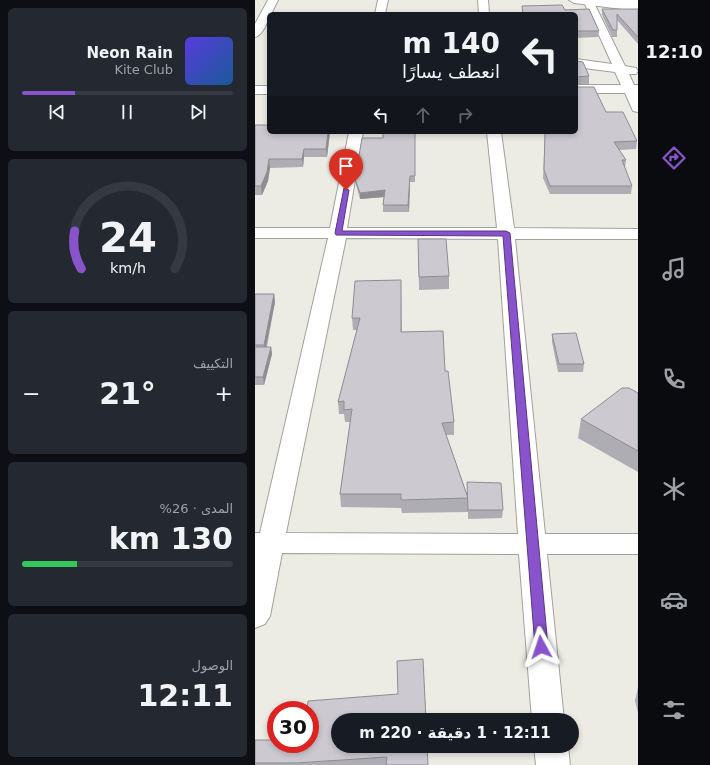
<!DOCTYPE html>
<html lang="ar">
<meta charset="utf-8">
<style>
:root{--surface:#171b24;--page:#242831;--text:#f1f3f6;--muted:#9ea1a6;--line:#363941;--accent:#8853cb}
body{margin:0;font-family:"DejaVu Sans",Vazirmatn,sans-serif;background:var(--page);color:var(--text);direction:rtl;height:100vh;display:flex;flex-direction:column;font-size:15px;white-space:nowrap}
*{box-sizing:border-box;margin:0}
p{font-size:13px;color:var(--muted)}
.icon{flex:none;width:22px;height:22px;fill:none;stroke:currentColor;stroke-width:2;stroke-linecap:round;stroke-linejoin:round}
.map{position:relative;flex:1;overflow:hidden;direction:ltr}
.drawer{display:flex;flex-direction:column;gap:8px;padding:8px;background:#0d0f14;width:255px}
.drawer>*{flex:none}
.hud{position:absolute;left:12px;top:12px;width:311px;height:122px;border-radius:6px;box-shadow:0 2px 6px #0003;direction:rtl;background:#171b24;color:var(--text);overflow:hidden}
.speed{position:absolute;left:12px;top:701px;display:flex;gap:8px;font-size:20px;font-weight:700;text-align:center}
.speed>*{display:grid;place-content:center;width:52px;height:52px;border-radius:50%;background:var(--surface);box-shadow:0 2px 6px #0003;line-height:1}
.speed .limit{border:6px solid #d22;background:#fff;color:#111}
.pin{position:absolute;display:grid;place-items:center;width:34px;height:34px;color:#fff;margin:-41px -17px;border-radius:50% 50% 50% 0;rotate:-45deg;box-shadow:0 0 4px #0007}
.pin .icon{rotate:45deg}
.me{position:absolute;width:44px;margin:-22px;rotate:355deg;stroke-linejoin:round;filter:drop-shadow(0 0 3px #0008)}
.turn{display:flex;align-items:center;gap:14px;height:84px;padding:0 12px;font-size:18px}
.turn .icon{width:52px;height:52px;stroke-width:2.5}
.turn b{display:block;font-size:28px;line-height:34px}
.lanes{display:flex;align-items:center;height:38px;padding:0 12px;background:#0003;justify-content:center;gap:20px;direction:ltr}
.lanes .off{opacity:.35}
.big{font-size:30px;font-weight:800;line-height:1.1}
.drawer .widget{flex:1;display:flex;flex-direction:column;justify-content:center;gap:6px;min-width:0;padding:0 14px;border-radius:6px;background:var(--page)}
.drawer .dial{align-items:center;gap:0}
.dial svg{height:104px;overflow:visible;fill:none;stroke:var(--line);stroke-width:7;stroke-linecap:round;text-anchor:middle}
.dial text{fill:var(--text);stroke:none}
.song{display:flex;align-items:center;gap:12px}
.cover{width:48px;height:48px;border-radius:6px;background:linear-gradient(135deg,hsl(250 70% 55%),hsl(210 70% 35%))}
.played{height:4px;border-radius:2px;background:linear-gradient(90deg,var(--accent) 25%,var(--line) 25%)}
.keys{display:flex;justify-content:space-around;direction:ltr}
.heat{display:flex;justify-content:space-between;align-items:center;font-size:22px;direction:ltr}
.charge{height:6px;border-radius:3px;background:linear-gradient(90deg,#34c759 26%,var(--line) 0)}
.trip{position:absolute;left:76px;top:713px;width:248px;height:40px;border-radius:20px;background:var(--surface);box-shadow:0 2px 6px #0003;font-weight:800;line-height:40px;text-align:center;direction:rtl}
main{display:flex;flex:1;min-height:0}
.dock{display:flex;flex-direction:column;width:72px;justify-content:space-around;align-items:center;background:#090b0e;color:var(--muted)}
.dock .icon{width:28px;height:28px}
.dock .active{color:var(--accent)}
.dock b{font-size:18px;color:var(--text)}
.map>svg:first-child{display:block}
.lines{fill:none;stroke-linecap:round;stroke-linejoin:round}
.minor-casing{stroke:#a2a19a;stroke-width:2}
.tertiary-casing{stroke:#a2a19a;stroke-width:2}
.minor{fill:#fff;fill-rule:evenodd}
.tertiary{fill:#fff;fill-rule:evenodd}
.wall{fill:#afadb4}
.shaded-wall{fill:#8f8d92}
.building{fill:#ccc9d1;stroke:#8f8d92}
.route{fill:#8853cb;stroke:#583684}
</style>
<main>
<nav class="dock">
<b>12:10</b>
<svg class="icon active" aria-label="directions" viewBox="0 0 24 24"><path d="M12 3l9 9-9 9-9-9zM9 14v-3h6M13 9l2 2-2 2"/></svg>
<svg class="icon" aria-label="music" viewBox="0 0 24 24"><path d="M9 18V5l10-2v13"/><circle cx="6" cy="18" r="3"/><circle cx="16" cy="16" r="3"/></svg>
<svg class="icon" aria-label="phone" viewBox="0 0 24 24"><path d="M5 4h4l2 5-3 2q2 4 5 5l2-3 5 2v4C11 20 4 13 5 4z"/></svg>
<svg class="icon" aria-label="climate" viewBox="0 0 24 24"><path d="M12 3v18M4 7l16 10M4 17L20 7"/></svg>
<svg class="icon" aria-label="car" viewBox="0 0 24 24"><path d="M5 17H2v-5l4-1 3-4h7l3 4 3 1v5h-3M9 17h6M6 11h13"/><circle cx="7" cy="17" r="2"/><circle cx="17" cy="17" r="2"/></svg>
<svg class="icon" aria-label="filters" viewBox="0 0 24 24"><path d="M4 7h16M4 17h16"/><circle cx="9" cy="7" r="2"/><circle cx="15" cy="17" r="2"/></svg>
</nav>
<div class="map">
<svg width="383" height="765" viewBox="0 0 383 765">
<rect width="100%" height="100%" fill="#ecece4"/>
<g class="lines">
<g class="minor-casing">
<g id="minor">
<path d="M13 0H23L16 14H14C14 21 7 36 0 37V24Z"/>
<path d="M123 0H133L130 14H120Z"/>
<path d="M223 0H233L234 14H224Z"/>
<path d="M330 0H383V5H340L370 66 381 68 383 71 381 74H374L379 85H383V112L378 111 370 93H321V85H366L360 72 321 67V59L357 64 329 2Z"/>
<rect x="0" y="86" width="14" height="8"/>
<path d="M94 132H108L92 228H242L232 132H246L259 228 383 229V239H260L290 534H383V554H292L309 720H277L264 554 27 553 15 616 10 624 0 628V533H5L73 238H0V228H75ZM91 238 243 239 263 534 31 533Z"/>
<path d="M279 746H313L315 765H281Z"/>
</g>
</g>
<g class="tertiary-casing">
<path id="tertiary" d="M314 0H343L383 5V11L319 3Z"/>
</g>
<use href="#minor" class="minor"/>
<use href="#tertiary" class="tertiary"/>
</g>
<g class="wall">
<path d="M307 5 310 10 334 9 344 31 343 37 321 38V14H267V6Z"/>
<path d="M347 9H383V44L362 20V37H357L347 15Z"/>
<path d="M321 61 334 76V84H321Z"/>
<path d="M351 112 382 141 381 149 364 150 371 160 370 168 377 186 376 194H295L288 178 290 132Z"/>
<path d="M0 125 75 132 72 157H49L48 167 15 168 13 181 7 195H0Z"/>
<path d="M160 132V182H155L154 212H128V205L129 197 105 199 101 185 100 179 128 138Z"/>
<path d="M163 239 194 276V289L164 290Z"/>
<path d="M146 280 147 332 190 371 199 422V435H191L213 497 212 482 248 510 247 518 213 519V506V512L147 513 146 508 86 507 85 494 95 422H90L89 414H84L83 402 102 330H98L97 318Z"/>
<path d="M0 294H19L20 302 12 347H16L17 354 9 385H0Z"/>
<path d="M297 334 329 364 328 372H303L297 342Z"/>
<path d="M383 393V472L323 438 326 419Z"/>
<path d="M383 687V713L380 701Z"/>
<path d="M0 740 55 744 173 765H0Z"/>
</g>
<g class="shaded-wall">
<path d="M322 51V58H321V52Z"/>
<path d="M73 132H75L72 157 71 149Z"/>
<path d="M49 149V157L48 167 47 159Z"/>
<path d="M14 159 15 168 13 181 7 195 6 186Z"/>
<path d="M155 176V182L154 212 153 205Z"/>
<path d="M130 190V197L105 199V193Z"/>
<path d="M19 294 20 302 10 352 9 345Z"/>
<path d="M16 347 17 354 9 385 8 377Z"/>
</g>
<g class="building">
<path d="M307 5 310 10 334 9 344 31H321V14H268L267 6Z"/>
<path d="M347 9H383V37L362 14V30H358Z"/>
<path d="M321 61 328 62 334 76 321 77Z"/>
<path d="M321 87H339L351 112H368L382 141 359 142 371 160H367L377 186H295L289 170 290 132H321Z"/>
<path d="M0 125H14V132H73L71 149H49L47 159H14L12 172 6 186H0Z"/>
<path d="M128 132H160V176H155L153 205H128L130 190 105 193 100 179 107 138H128Z"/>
<path d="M163 239H191L194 276 164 277Z"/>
<path d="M146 280V332L188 331 190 371H193L199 422 187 423 213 498 146 500V494H85L97 409 89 410V401L83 402 105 318H97L100 281Z"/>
<path d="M0 294H19L9 345H0Z"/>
<path d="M321 333 329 364H304L297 334Z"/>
<path d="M0 347H16L8 377H0Z"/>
<path d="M367 388H374L383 393V451L326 419Z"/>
<path d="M212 482 246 483 248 510H213Z"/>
<path d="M168 659 171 720H83V746H172L173 765H131L132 757 41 763H0V740H21V744H55V710H52L53 701 143 694 142 661Z"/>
</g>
<path class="route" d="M89 188 94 190 87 231H251L255 233 293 647 291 650 286 652 282 650 280 647 248 236 81 235 80 233Z"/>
</svg>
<div class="speed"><div class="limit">30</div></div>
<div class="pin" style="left:91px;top:190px;background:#d93025"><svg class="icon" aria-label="arrive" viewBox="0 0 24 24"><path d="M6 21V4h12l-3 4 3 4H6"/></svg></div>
<svg class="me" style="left:286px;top:647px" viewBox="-20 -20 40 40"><path d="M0-17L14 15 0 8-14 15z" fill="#8853cb" stroke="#fff" stroke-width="4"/></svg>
<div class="trip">12:11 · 1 دقيقة · 220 m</div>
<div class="hud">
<div class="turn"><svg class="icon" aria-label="left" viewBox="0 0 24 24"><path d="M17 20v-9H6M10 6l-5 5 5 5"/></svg><div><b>140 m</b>انعطف يسارًا</div></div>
<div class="lanes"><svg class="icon" aria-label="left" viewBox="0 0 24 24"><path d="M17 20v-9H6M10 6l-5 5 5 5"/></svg><svg class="icon off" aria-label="ahead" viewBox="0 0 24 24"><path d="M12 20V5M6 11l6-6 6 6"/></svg><svg class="icon off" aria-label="right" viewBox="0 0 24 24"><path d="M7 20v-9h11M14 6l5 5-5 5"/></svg></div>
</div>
</div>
<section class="drawer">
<div class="widget">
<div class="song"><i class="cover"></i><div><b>Neon Rain</b><p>Kite Club</p></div></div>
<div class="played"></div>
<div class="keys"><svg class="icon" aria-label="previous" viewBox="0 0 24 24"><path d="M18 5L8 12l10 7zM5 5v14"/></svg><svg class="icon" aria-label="pause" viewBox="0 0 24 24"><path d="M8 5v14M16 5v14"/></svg><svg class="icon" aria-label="next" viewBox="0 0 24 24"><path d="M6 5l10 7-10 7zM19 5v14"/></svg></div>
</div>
<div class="widget dial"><svg viewBox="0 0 100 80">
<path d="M14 69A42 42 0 1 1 86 69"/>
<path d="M14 69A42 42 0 0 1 9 40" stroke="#8853cb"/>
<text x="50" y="56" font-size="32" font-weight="700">24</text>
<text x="50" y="72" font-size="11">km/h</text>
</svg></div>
<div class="widget"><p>التكييف</p>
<div class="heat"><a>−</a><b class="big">21°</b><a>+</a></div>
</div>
<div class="widget"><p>المدى · 26%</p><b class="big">130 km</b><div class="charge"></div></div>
<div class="widget"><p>الوصول</p><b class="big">12:11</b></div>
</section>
</main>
